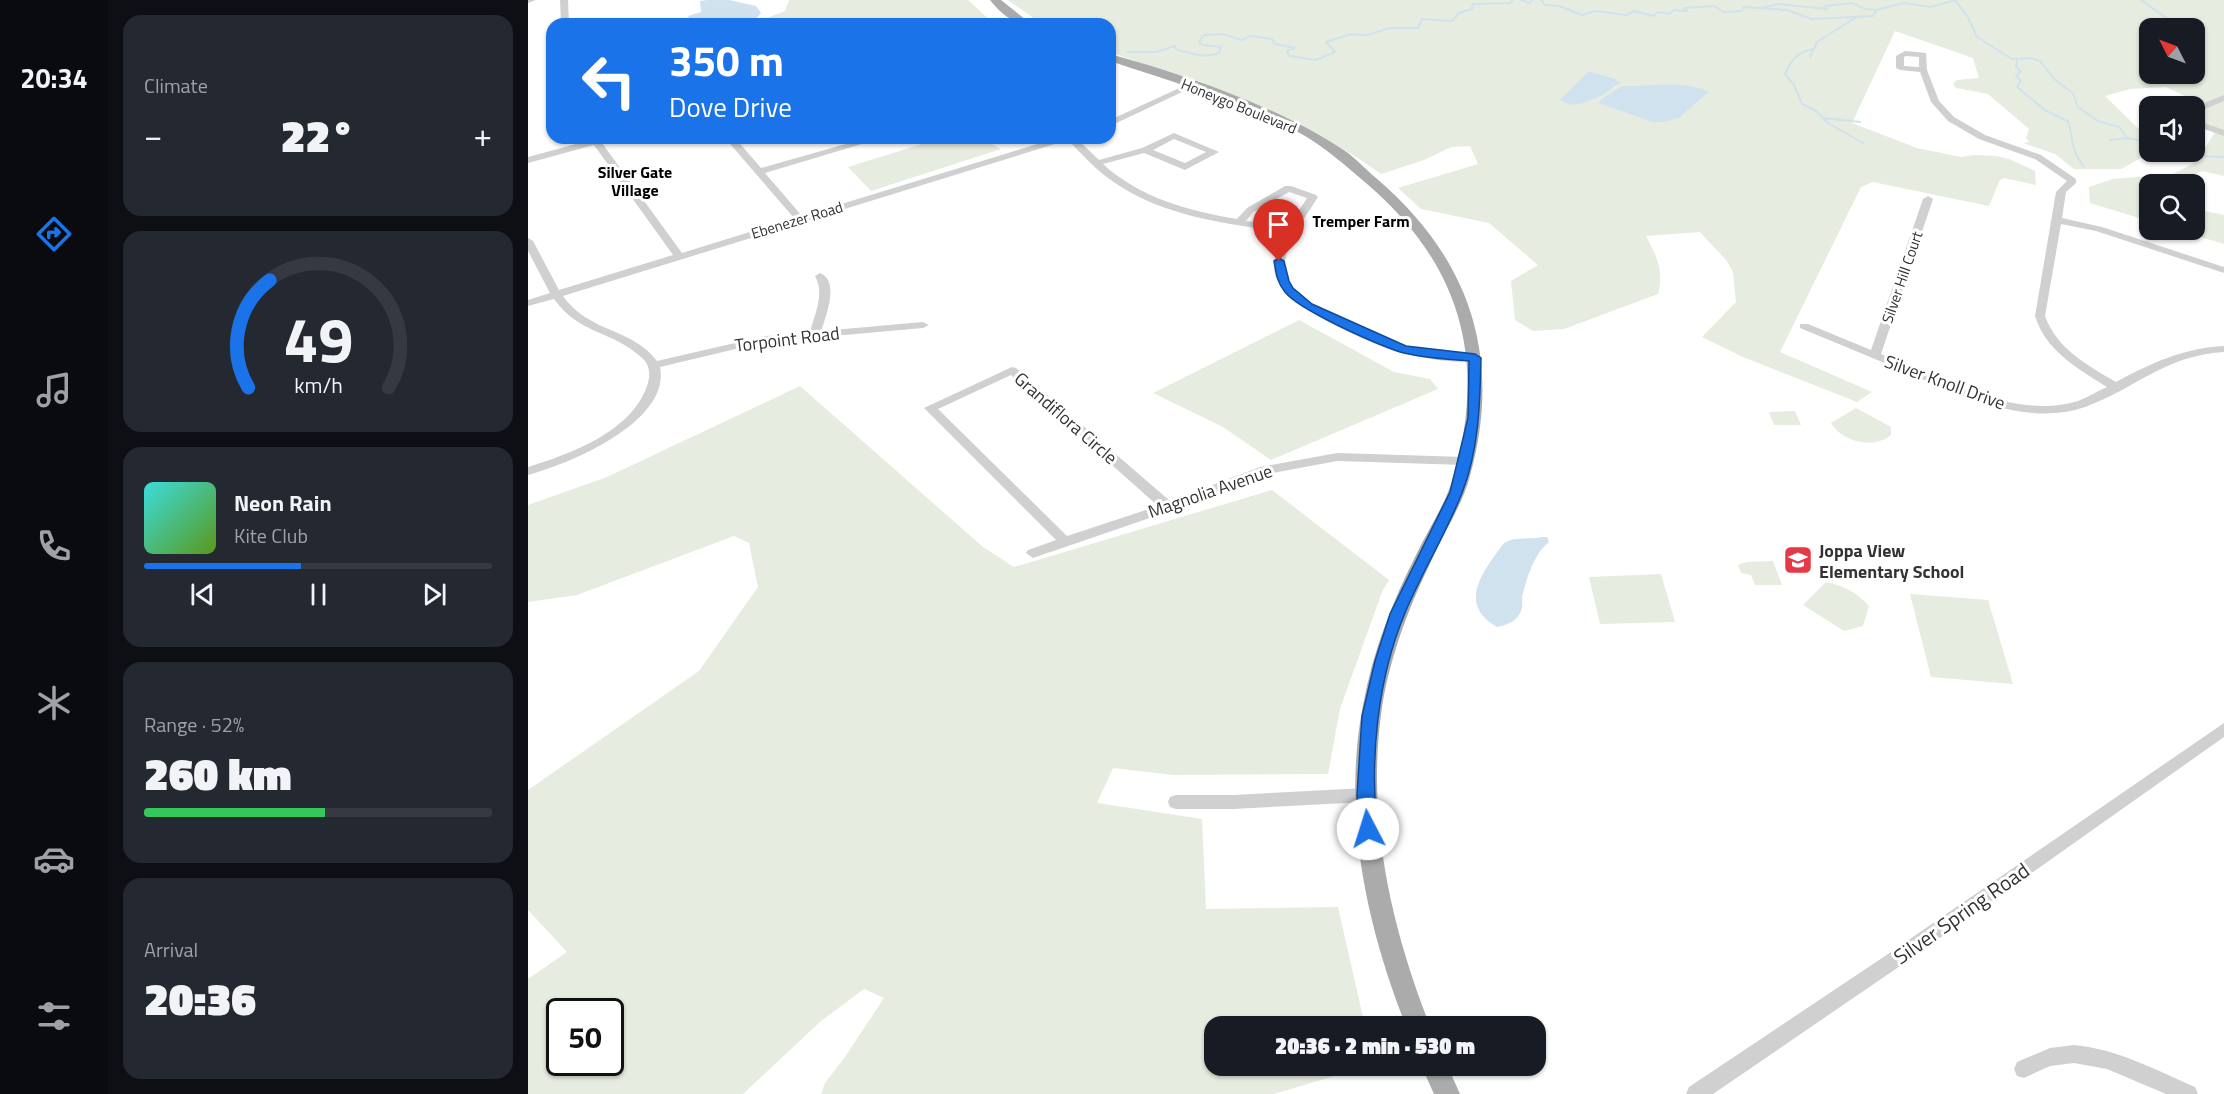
<!DOCTYPE html>
<meta charset="utf-8">
<style>
:root{--surface:#171b24;--page:#242831;--text:#f1f3f6;--muted:#9ea1a6;--line:#363941;--accent:#1a73e8}
body{margin:0;font-family:"Titillium Web",sans-serif;background:var(--page);color:var(--text);height:100vh;display:flex;flex-direction:column;font-size:22px;white-space:nowrap}
*{box-sizing:border-box;margin:0}
p{font-size:20px;color:var(--muted)}
.icon{flex:none;width:33px;height:33px;fill:none;stroke:currentColor;stroke-width:2;stroke-linecap:round;stroke-linejoin:round}
.map{position:relative;flex:1;overflow:hidden}
.details{display:flex;flex-direction:column;gap:15px;padding:15px;background:#0d0f14;width:420px}
.details>*{flex:none}
.top-card{position:absolute;left:18px;top:18px;width:570px;height:126px;border-radius:18px;box-shadow:0 2px 4px #0004;background:#1a73e8;color:#fff;overflow:hidden}
.needle{width:39px;rotate:312deg}
.fabs{position:absolute;left:1611px;top:18px;display:grid;gap:12px}
.fabs a{display:grid;place-items:center;width:66px;height:66px;border-radius:12px;background:var(--surface);box-shadow:0 2px 4px #0004;font-size:30px}
.speed{position:absolute;left:18px;top:998px;display:flex;gap:12px;font-size:30px;font-weight:700;text-align:center}
.speed>*{display:grid;place-content:center;width:78px;height:78px;border-radius:50%;background:var(--surface);box-shadow:0 2px 4px #0004;line-height:1}
.speed .limit{border:3px solid #111;border-radius:9px;background:#fff;color:#111}
.pin{position:absolute;display:grid;place-items:center;width:51px;height:51px;color:#fff;margin:-62px -26px;border-radius:50% 50% 50% 0;rotate:-45deg;box-shadow:0 0 6px #0007}
.pin .icon{rotate:45deg}
.me{position:absolute;width:66px;margin:-33px;rotate:355deg;stroke-linejoin:round;filter:drop-shadow(0 0 4px #0008)}
.turn{display:flex;align-items:center;gap:21px;height:126px;padding:0 24px;font-size:27px}
.turn .icon{width:78px;height:78px;stroke-width:2.5}
.turn b{display:block;font-size:42px;line-height:51px}
.big{font-size:45px;font-weight:800;line-height:1.1}
.details .tile{flex:1;display:flex;flex-direction:column;justify-content:center;gap:9px;min-width:0;padding:0 21px;border-radius:18px;background:var(--page)}
.details .dial{align-items:center;gap:0}
.dial svg{height:156px;overflow:visible;fill:none;stroke:var(--line);stroke-width:7;stroke-linecap:round;text-anchor:middle}
.dial text{fill:var(--text);stroke:none}
.song{display:flex;align-items:center;gap:18px}
.cover{width:72px;height:72px;border-radius:9px;background:linear-gradient(135deg,hsl(180 70% 55%),hsl(90 70% 35%))}
.played{height:6px;border-radius:3px;background:linear-gradient(90deg,var(--accent) 45%,var(--line) 45%)}
.keys{display:flex;justify-content:space-around;direction:ltr}
.heat{display:flex;justify-content:space-between;align-items:center;font-size:33px;direction:ltr}
.charge{height:9px;border-radius:4px;background:linear-gradient(90deg,#34c759 52%,var(--line) 0)}
.trip{position:absolute;left:676px;top:1016px;width:342px;height:60px;border-radius:18px;background:var(--surface);box-shadow:0 2px 4px #0004;font-weight:800;line-height:60px;text-align:center}
main{display:flex;flex:1;min-height:0}
.menu{display:flex;flex-direction:column;width:108px;justify-content:space-around;align-items:center;background:#090b0e;color:var(--muted)}
.menu .icon{width:42px;height:42px}
.menu .active{color:var(--accent)}
.menu b{font-size:27px;color:var(--text)}
.map>svg:first-child{display:block}
.green{fill:#e6ecdf;fill-rule:evenodd}
.water{fill:#cfe2ee}
.lines{fill:none;stroke-linecap:round;stroke-linejoin:round}
.stream{stroke:#cfe2ee;stroke-width:2}
.minor{fill:#d0d0d0;fill-rule:evenodd}
.major{fill:#ababab;fill-rule:evenodd}
.route{fill:#1a73e8;stroke:#114b97;stroke-width:1.5}
.labels{text-anchor:middle;dominant-baseline:central;stroke-width:6;stroke-linejoin:round;paint-order:stroke}
.far-street-label{font-size:15px;fill:#333;stroke:#fff}
.far-neighbourhood-label{font-size:16px;font-weight:bold;fill:#000;stroke:#fff}
.street-label{font-size:18px;fill:#333;stroke:#fff}
.poi-label{font-size:18px;font-weight:bold;fill:#333;stroke:#fff;text-anchor:start}
.near-street-label{font-size:21px;fill:#333;stroke:#fff}
</style>
<main>
<nav class="menu">
<b>20:34</b>
<svg class="icon active" aria-label="directions" viewBox="0 0 24 24"><path d="M12 3l9 9-9 9-9-9zM9 14v-3h6M13 9l2 2-2 2"/></svg>
<svg class="icon" aria-label="music" viewBox="0 0 24 24"><path d="M9 18V5l10-2v13"/><circle cx="6" cy="18" r="3"/><circle cx="16" cy="16" r="3"/></svg>
<svg class="icon" aria-label="phone" viewBox="0 0 24 24"><path d="M5 4h4l2 5-3 2q2 4 5 5l2-3 5 2v4C11 20 4 13 5 4z"/></svg>
<svg class="icon" aria-label="climate" viewBox="0 0 24 24"><path d="M12 3v18M4 7l16 10M4 17L20 7"/></svg>
<svg class="icon" aria-label="car" viewBox="0 0 24 24"><path d="M5 17H2v-5l4-1 3-4h7l3 4 3 1v5h-3M9 17h6M6 11h13"/><circle cx="7" cy="17" r="2"/><circle cx="17" cy="17" r="2"/></svg>
<svg class="icon" aria-label="filters" viewBox="0 0 24 24"><path d="M4 7h16M4 17h16"/><circle cx="9" cy="7" r="2"/><circle cx="15" cy="17" r="2"/></svg>
</nav>
<section class="details">
<div class="tile"><p>Climate</p>
<div class="heat"><a>−</a><b class="big">22°</b><a>+</a></div>
</div>
<div class="tile dial"><svg viewBox="0 0 100 80">
<path d="M14 69A42 42 0 1 1 86 69"/>
<path d="M14 69A42 42 0 0 1 25 14" stroke="#1a73e8"/>
<text x="50" y="56" font-size="32" font-weight="700">49</text>
<text x="50" y="72" font-size="11">km/h</text>
</svg></div>
<div class="tile">
<div class="song"><i class="cover"></i><div><b>Neon Rain</b><p>Kite Club</p></div></div>
<div class="played"></div>
<div class="keys"><svg class="icon" aria-label="previous" viewBox="0 0 24 24"><path d="M18 5L8 12l10 7zM5 5v14"/></svg><svg class="icon" aria-label="pause" viewBox="0 0 24 24"><path d="M8 5v14M16 5v14"/></svg><svg class="icon" aria-label="next" viewBox="0 0 24 24"><path d="M6 5l10 7-10 7zM19 5v14"/></svg></div>
</div>
<div class="tile"><p>Range · 52%</p><b class="big">260 km</b><div class="charge"></div></div>
<div class="tile"><p>Arrival</p><b class="big">20:36</b></div>
</section>
<div class="map">
<svg width="1696" height="1094" viewBox="0 0 1696 1094">
<rect width="100%" height="100%" fill="#fff"/>
<g class="green">
<path d="M261 0H440L466 24H224L257 11Z"/>
<path d="M480 0H1696V176L1675 171 1637 184H1622L1621 221 1562 203 1561 187 1585 179 1645 174 1668 162 1689 129 1674 121 1659 97 1638 87 1602 89 1577 96 1621 139 1622 152H1624L1593 169H1546L1527 154 1495 143 1501 142 1498 138 1501 129 1460 94 1428 88 1425 84 1429 80 1451 78 1445 58 1367 31 1324 123 1389 148 1433 157 1446 155 1468 156 1481 159 1507 171 1508 185 1476 178 1472 180 1461 206 1345 182 1333 187 1252 352 1344 392 1329 402 1215 357 1174 337 1208 302 1205 272 1198 260 1172 232 1118 236C1129 258 1136 269 1130 294L1036 329 1005 331 987 320 983 281 1010 265 961 223 893 209 870 188 950 164 942 146 923 147 896 160 853 174C772 115 675 86 582 52V24H514ZM1622 28H1666V74H1622ZM1061 71 1085 78 1089 86 1060 102 1044 104ZM1095 86C1123 86 1155 81 1181 92L1151 118Z"/>
<path d="M389 138H452L473 149 343 191 320 167 394 144Z"/>
<path d="M1667 209 1696 215V244L1649 230H1666Z"/>
<path d="M771 320 866 372 902 379 910 389 743 460 695 427 625 393Z"/>
<path d="M272 386 455 547 486 567 744 490 861 580 854 592 812 709 800 774 645 775 585 768 569 803 674 819 678 909 810 907 837 1026H687V1065H843L746 1094H293L297 1083 317 1057 356 998 336 989 293 1021 215 1094H0V979L39 952 0 910V790L171 671 230 587 221 543 206 536 49 595 0 602V505L79 477ZM32 1011H82V1062H32Z"/>
<path d="M1328 408 1363 427V435C1346 449 1315 443 1303 423Z"/>
<path d="M1267 411 1273 425H1246L1241 412Z"/>
<path d="M1219 562 1245 561 1254 585H1227L1223 575 1213 573 1210 565Z"/>
<path d="M1133 574 1147 622 1072 624 1061 577Z"/>
<path d="M1298 582C1317 586 1328 592 1341 606L1335 626 1316 631 1275 605Z"/>
<path d="M1382 594 1460 600 1485 684 1403 677Z"/>
</g>
<g class="water">
<path d="M179 0H201L228 6 233 13 227 20 214 23 163 22 160 16 173 12 172 1Z"/>
<path d="M1061 71 1085 78 1092 83C1077 94 1049 113 1032 100Z"/>
<path d="M1095 86C1122 86 1157 80 1181 92L1151 118 1135 122H1124L1071 103 1072 100Z"/>
<path d="M1014 537H1019L1021 542C1006 554 1000 575 995 593 993 598 995 602 994 607 992 620 980 625 969 627 928 604 956 570 976 543 987 536 1001 540 1014 537Z"/>
</g>
<g class="lines">
<g class="stream">
<path d="M993 0 1002 3 1004 0"/>
<path d="M1013 0 1017 5 1031 6 1054 15 1068 11 1098 15 1106 11 1126 16 1129 12 1141 14 1146 10 1159 11 1156 8 1186 6 1196 12 1214 11 1215 7 1259 10 1284 19 1345 16 1348 10"/>
<path d="M1427 0 1440 17 1449 37 1484 59 1503 58 1512 61 1526 79 1545 93 1550 107 1570 121 1591 127 1599 138"/>
<path d="M1613 0 1644 22 1647 28"/>
<path d="M1234 8 1250 4 1299 9 1297 6 1324 3 1338 9 1348 10 1376 3 1403 7 1428 0"/>
<path d="M224 18 245 24"/>
<path d="M1286 49C1270 51 1263 60 1257 74L1266 85 1274 104 1288 111 1300 123 1335 143"/>
<path d="M599 52H628L647 46 649 50C664 53 676 59 691 53L693 47 675 45 671 42 676 35 695 34 713 40 723 36 744 39 747 44 767 48 759 51 761 56 788 60 807 52 798 42 823 34 839 35 862 28H890L894 19 924 21 931 13 944 9 945 4 982 3 985 0"/>
<path d="M1282 57 1289 42 1330 16"/>
<path d="M1489 61 1488 66 1493 72 1488 75 1493 81 1489 87 1518 111 1540 121C1546 141 1542 149 1556 167"/>
<path d="M582 82 584 84"/>
<path d="M1296 118 1332 122"/>
<path d="M1582 140 1599 138 1622 142"/>
<path d="M1666 156 1696 157"/>
</g>
<g class="minor">
<path d="M0 0H8L0 3Z"/>
<path d="M32 0H40L41 24H33Z"/>
<path d="M1377 51 1398 53 1399 70 1411 101 1426 117 1457 135 1513 155 1548 179V183L1538 192 1534 218 1574 227 1696 267V273L1568 231 1533 224 1517 316C1529 349 1559 365 1588 382 1623 363 1656 348 1696 346V352C1635 356 1609 388 1557 407 1497 428 1428 393 1373 370 1340 356 1306 342 1272 328V324H1280L1343 350 1395 199 1400 196 1405 199 1353 354C1409 377 1488 421 1550 401 1560 397 1570 391 1579 387 1549 368 1518 351 1507 316L1528 192 1539 181 1507 159 1451 139 1420 121 1403 102 1392 72 1372 70 1368 68V56ZM1378 56 1391 57V67L1376 66V57Z"/>
<path d="M660 84 667 86 582 126V120Z"/>
<path d="M1696 95V101L1677 109 1670 116 1679 124 1696 130V136L1673 128 1666 122V110L1671 105Z"/>
<path d="M646 133 691 152 657 170 616 153 575 164C612 198 661 211 709 219L719 208 757 186H763L788 195 790 197C779 215 755 245 757 266 757 277 762 286 770 294 788 311 853 339 878 347 900 353 924 353 947 355L953 358 951 360C930 365 890 358 869 351 839 342 756 307 747 275 743 260 750 245 758 232 697 224 631 216 580 178 565 167 553 153 540 140L35 296C61 333 105 328 129 361L237 336 282 332C287 313 297 294 287 276L292 273C312 281 298 316 293 331L395 322 401 325 395 328 237 342 132 367C143 422 41 464 0 475V467C42 454 103 432 119 386 123 375 122 364 113 357 83 330 52 335 26 299L0 306V300L22 293 0 251V238L5 241 31 290 145 255 66 145 0 163V157L63 140 61 138H87L74 143 154 253 266 218 197 138H207L233 168 339 138H354L237 173 274 216 529 138H548L571 160 614 148ZM646 139 678 152 657 163 625 150ZM761 192 779 198 761 226 718 221 725 212Z"/>
<path d="M484 367 488 368 642 501 732 467 809 453 937 457 943 461 937 465 809 461 739 474 645 510 505 558 498 553 500 550 528 540 396 408ZM483 375 630 506 539 536 410 409Z"/>
<path d="M1696 723V737L1375 964 1185 1094H1158L1161 1087 1363 952Z"/>
<path d="M837 788 843 790 845 795 843 800 837 802 705 809H648L642 807 640 802 642 797 648 795H705Z"/>
<path d="M1546 1045C1589 1049 1628 1070 1667 1087L1670 1094H1638L1579 1069 1546 1063 1522 1066 1496 1078 1489 1076 1486 1069 1489 1062 1522 1048Z"/>
</g>
<g class="major">
<path d="M462 0H473L503 24C485 24 473 14 462 0Z"/>
<path d="M582 54C655 74 748 106 811 147 825 155 836 168 848 178 942 258 975 357 942 476 935 503 919 527 907 553 883 602 863 652 854 707 838 817 862 924 902 1026H878C838 924 814 814 835 705 845 651 864 602 889 553 900 530 915 508 923 484 961 363 934 265 838 183 818 166 800 150 777 136 716 102 647 83 582 61Z"/>
<path d="M893 1065H919L932 1094H906Z"/>
</g>
</g>
<path class="route" d="M751 258 756 261 761 281 765 288 784 304 878 346 947 354 953 358C952 403 951 450 934 493 918 534 894 572 877 613 849 680 842 758 849 829L846 834 840 836 835 834 832 829 829 795 834 716 847 661 862 614 922 492 940 418 941 361C918 359 894 358 872 352 848 344 771 310 757 292 749 283 748 272 746 261Z"/>
<defs>
<g id="school-square" transform="scale(1.5)"><rect x="-9" y="-9" width="18" height="18" rx="4" fill="#e63946" stroke="#fff"/><path d="M0-5L7-2L0 1L-7-2ZM-4 1L0 2.5L4 1V4Q0 6-4 4Z" fill="#fff"/></g>
</defs>
<g fill-rule="evenodd">
<use href="#school-square" x="1270" y="560"/>
</g>
<g class="labels">
<g class="far-street-label">
<text transform="translate(711 106) rotate(22)">Honeygo Boulevard</text>
<text transform="translate(269 220) rotate(-17)">Ebenezer Road</text>
<text transform="translate(1374 277) rotate(-71)">Silver Hill Court</text>
</g>
<g class="far-neighbourhood-label">
<text x="107" y="172">Silver Gate<tspan x="107" dy="18">Village</tspan></text>
<text x="833" y="221">Tremper Farm</text>
</g>
<g class="street-label">
<text transform="translate(259 339) rotate(-7)">Torpoint Road</text>
<text transform="translate(1417 382) rotate(20)">Silver Knoll Drive</text>
<text transform="translate(538 418) rotate(41)">Grandiflora Circle</text>
<text transform="translate(682 491) rotate(-19)">Magnolia Avenue</text>
</g>
<g class="poi-label">
<text x="1291" y="550">Joppa View<tspan x="1291" dy="21">Elementary School</tspan></text>
</g>
<g class="near-street-label">
<text transform="translate(1433 913) rotate(-35)">Silver Spring Road</text>
</g>
</g>
</svg>
<div class="fabs">
<a><svg class="needle" viewBox="-14 -14 28 28"><path d="M0-13l5 13h-10z" fill="#e53935"/><path d="M0 13l5-13h-10z" fill="#9ea1a6"/></svg></a>
<a><svg class="icon" aria-label="sound" viewBox="0 0 24 24"><path d="M4 9h4l5-4v14l-5-4H4zM17 9q2 3 0 6"/></svg></a>
<a><svg class="icon" aria-label="search" viewBox="0 0 24 24"><circle cx="10" cy="10" r="6"/><path d="M15 15l6 6"/></svg></a>
</div>
<div class="speed"><div class="limit">50</div></div>
<div class="pin" style="left:751px;top:261px;background:#d93025"><svg class="icon" aria-label="arrive" viewBox="0 0 24 24"><path d="M6 21V4h12l-3 4 3 4H6"/></svg></div>
<svg class="me" style="left:840px;top:829px" viewBox="-20 -20 40 40"><circle r="19" fill="#fff"/><path d="M0-13L10 11 0 6-10 11z" fill="#1a73e8"/></svg>
<div class="trip">20:36 · 2 min · 530 m</div>
<div class="top-card">
<div class="turn"><svg class="icon" aria-label="left" viewBox="0 0 24 24"><path d="M17 20v-9H6M10 6l-5 5 5 5"/></svg><div><b>350 m</b>Dove Drive</div></div>
</div>
</div>
</main>
